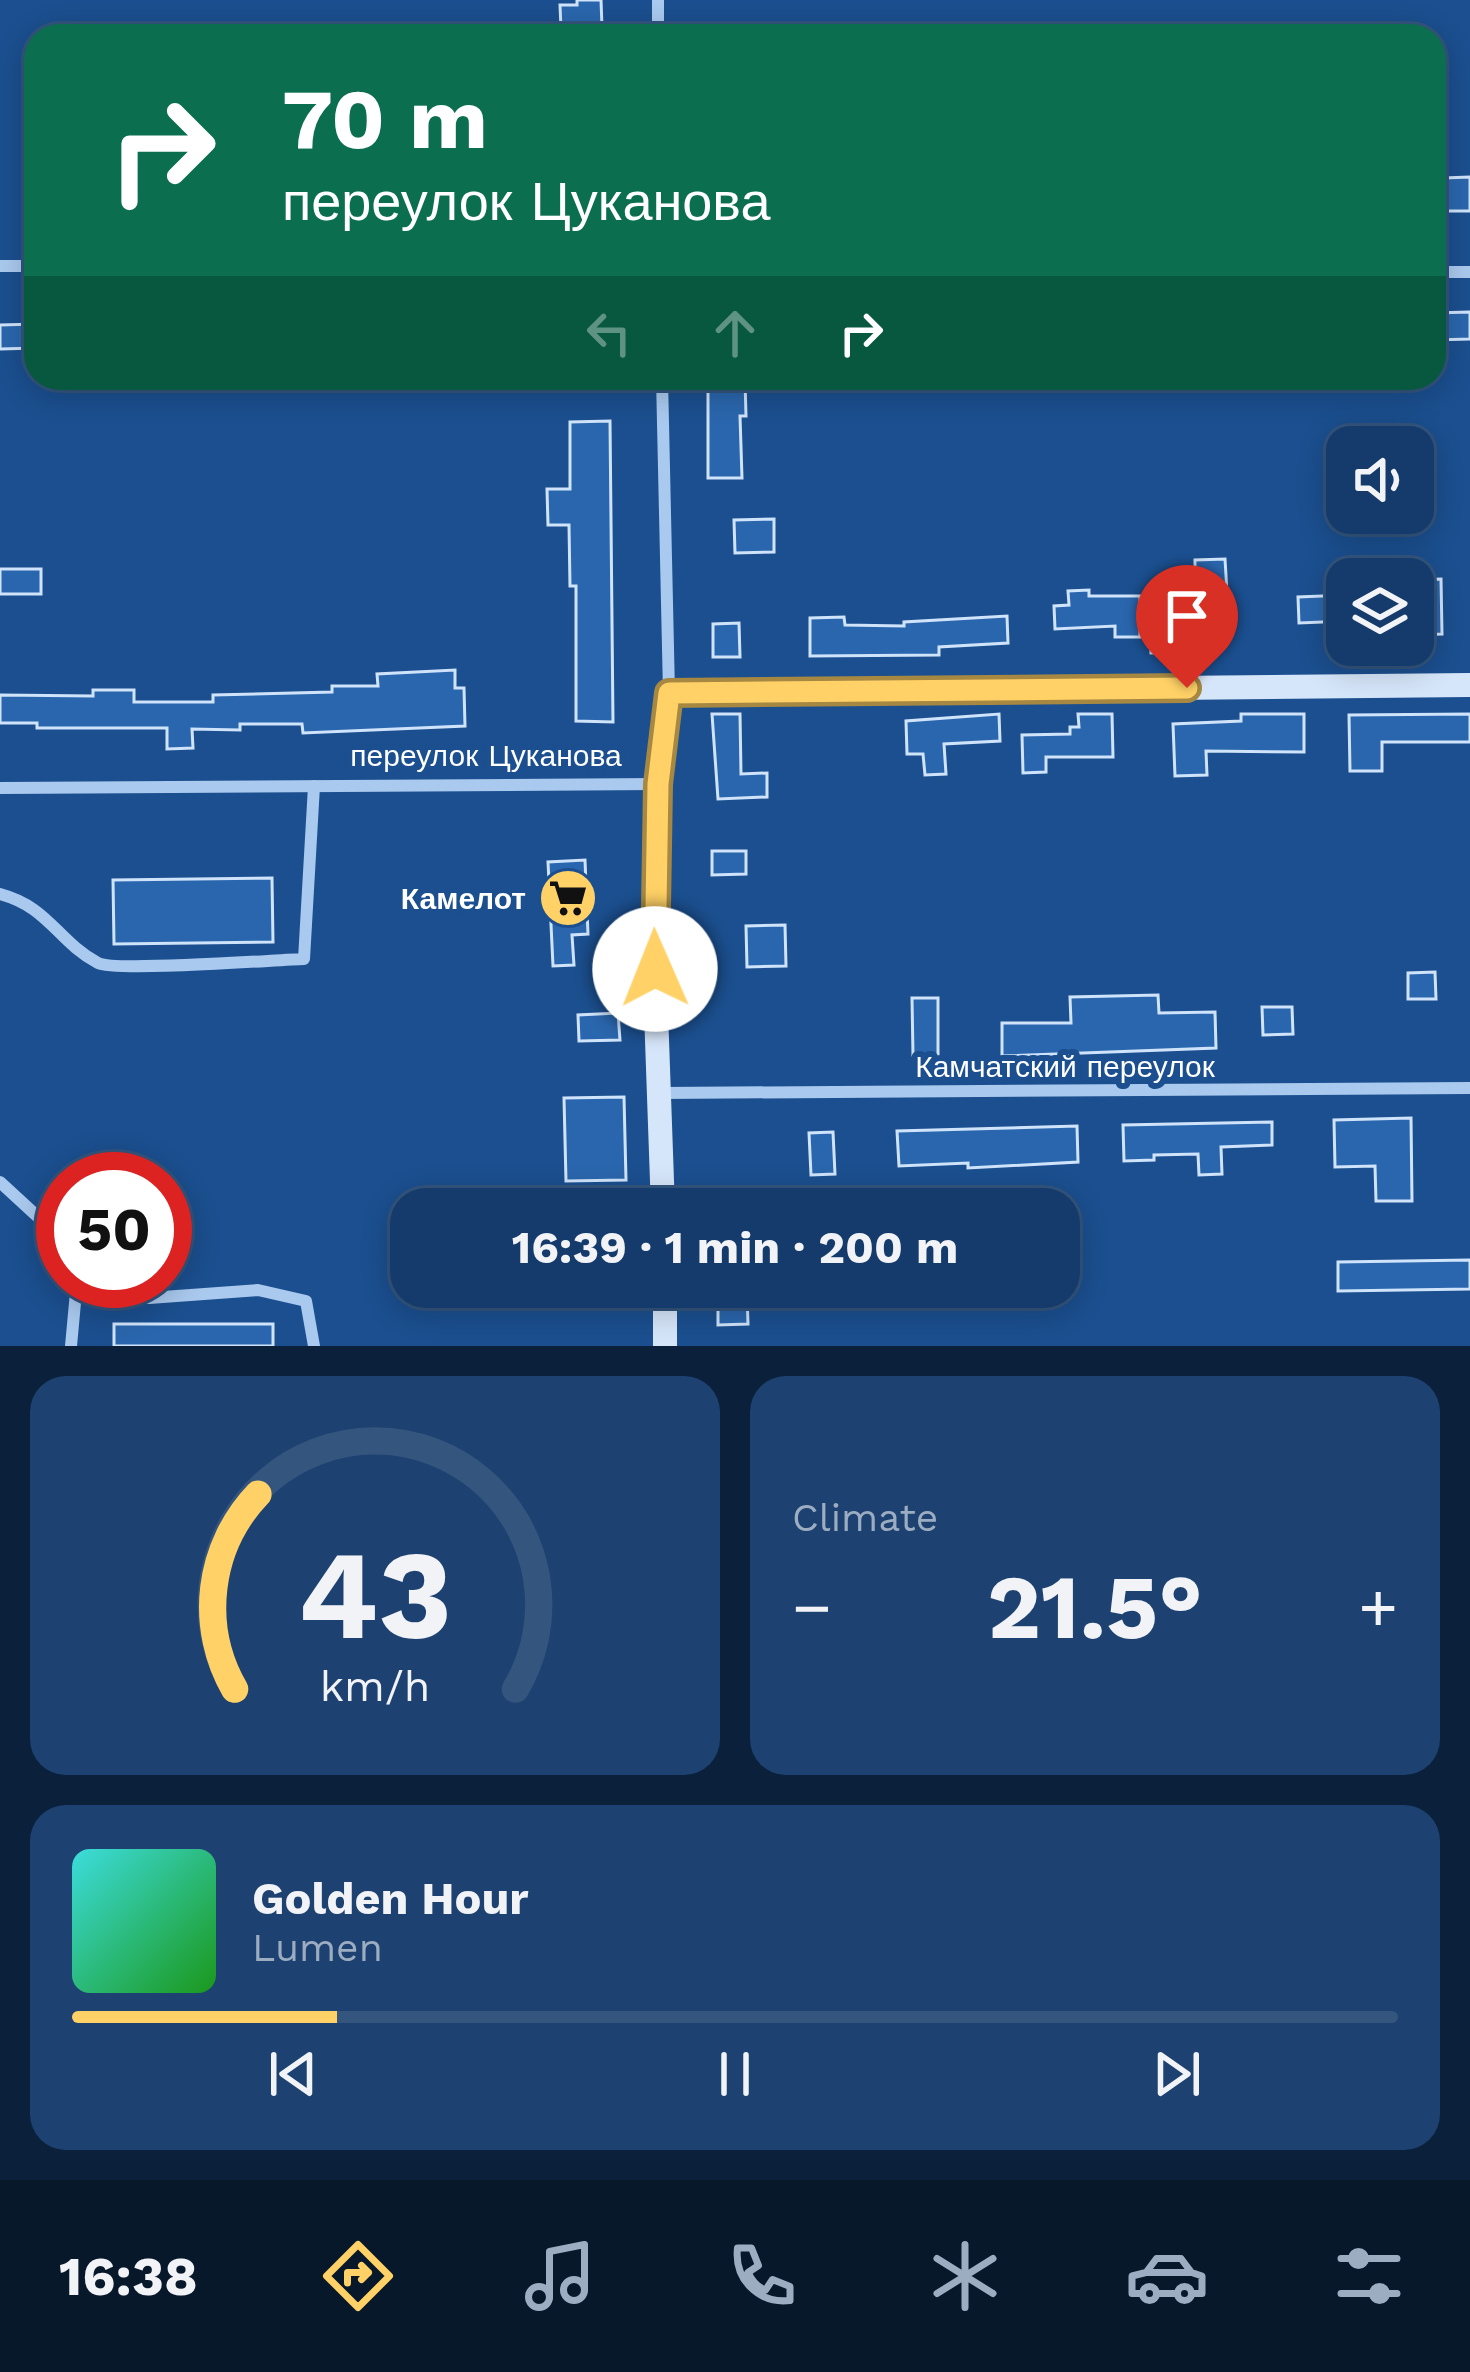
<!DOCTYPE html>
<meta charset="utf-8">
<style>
:root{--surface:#143b6b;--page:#1d4271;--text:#f1f3f6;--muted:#9dadc1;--line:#33557e;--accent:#ffd166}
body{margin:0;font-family:"Work Sans",sans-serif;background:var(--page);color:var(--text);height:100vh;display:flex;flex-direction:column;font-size:45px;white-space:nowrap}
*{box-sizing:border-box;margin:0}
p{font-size:39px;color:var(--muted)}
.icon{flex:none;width:66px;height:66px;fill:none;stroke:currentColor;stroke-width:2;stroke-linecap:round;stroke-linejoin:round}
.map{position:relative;height:1346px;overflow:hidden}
.details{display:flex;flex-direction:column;gap:30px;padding:30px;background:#0b203b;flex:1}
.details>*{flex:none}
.banner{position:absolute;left:24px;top:24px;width:1422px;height:366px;border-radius:36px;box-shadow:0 6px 30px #0003,0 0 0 3px var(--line);background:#0b6e4f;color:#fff;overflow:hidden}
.buttons{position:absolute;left:1326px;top:426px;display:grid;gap:24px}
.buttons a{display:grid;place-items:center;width:108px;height:108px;border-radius:24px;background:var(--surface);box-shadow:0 6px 30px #0003,0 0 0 3px var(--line);font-size:60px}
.speed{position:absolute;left:36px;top:1152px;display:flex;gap:24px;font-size:60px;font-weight:700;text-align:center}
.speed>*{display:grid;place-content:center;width:156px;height:156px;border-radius:50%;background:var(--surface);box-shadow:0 6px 30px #0003,0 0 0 3px var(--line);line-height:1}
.speed .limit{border:18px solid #d22;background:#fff;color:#111}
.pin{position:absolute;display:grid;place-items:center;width:102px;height:102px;color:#fff;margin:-123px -51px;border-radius:50% 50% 50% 0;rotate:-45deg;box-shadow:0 0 12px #0007}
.pin .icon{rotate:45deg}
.me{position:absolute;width:132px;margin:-66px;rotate:359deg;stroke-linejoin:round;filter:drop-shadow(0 0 9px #0008)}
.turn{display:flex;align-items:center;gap:42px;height:252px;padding:0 60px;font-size:54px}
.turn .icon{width:156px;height:156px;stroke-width:2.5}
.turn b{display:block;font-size:84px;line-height:102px}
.lanes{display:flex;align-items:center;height:114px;padding:0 60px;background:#0003;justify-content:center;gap:60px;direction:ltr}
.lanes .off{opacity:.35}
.big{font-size:90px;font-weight:700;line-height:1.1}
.details .tile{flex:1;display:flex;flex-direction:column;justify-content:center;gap:18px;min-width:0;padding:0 42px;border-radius:36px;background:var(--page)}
.details .dial{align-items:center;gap:0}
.dial svg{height:312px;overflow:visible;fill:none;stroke:var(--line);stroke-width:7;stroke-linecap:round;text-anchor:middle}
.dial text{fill:var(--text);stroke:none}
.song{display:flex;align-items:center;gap:36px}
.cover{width:144px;height:144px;border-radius:18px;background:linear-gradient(135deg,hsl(180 70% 55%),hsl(120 70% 35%))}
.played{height:12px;border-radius:6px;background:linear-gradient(90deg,var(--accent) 20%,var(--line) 20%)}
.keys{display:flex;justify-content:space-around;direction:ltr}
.heat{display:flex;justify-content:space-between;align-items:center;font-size:66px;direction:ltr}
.details .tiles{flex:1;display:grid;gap:30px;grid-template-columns:1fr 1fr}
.tile:last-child{grid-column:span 2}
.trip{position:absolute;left:390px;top:1188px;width:690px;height:120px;border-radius:36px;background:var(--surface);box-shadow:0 6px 30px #0003,0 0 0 3px var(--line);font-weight:700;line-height:120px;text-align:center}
.menu{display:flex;height:192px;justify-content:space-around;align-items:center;background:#08182b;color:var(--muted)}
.menu .icon{width:84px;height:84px}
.menu .active{color:var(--accent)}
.menu b{font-size:54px;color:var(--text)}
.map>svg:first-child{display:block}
.building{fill:#2a66ad;stroke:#cfe3fa;stroke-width:3}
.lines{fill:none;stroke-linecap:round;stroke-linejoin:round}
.minor{stroke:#a9c9ee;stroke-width:12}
.secondary{stroke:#d6e6fa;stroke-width:24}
.route-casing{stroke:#a68842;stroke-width:30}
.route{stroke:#ffd166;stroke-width:21}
.labels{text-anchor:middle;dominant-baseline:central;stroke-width:12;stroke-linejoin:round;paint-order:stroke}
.street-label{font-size:30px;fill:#fff;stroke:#1b4f8f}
.poi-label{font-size:30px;font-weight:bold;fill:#fff;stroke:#1b4f8f;text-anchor:end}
</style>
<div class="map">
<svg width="1470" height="1346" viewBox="0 0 1470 1346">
<rect width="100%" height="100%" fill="#1b4f8f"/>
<g class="building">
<path d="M577 0H601L602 27 561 29 560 5H577Z"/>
<path d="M1470 177V211H1445L1444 178Z"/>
<path d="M1470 312V339L1434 340V313Z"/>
<path d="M36 324V348L0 349V325Z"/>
<path d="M745 380 746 416H740L742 478H708V381Z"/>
<path d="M610 421 613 722 576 721V586H570L569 525H548L547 489H570V422Z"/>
<path d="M774 519V552L735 553 734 520Z"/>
<path d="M1225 559 1228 609 1185 611 1184 586H1195V560Z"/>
<rect x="0" y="569" width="41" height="25"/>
<path d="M1441 579 1442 634 1413 635V580Z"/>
<path d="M1089 590V596H1140V637H1115V626L1055 629 1054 606 1069 605 1068 591Z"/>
<path d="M1347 595V621L1299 623 1298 597Z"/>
<path d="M1007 616 1008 643 939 647V655L810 656V618L844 617 845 625 904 626V622Z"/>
<path d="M739 623 740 657H713V624Z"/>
<path d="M1150 624H1178L1179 652 1151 653Z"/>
<path d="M455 670V688H464L465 726 303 733 302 724H240V730L192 729 193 748 167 749V728H37V723H0V695L93 696V690H134V702H213V695L332 692V686H378L377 674Z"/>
<path d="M712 714H740L741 774 767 773V797L718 799Z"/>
<path d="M999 714 1000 741 944 744 946 774 925 775 923 754H907L906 721Z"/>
<path d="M1078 714H1112L1113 757H1046V772L1023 773 1022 735 1070 734V727H1079Z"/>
<path d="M1241 714H1304V752L1206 751 1207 775 1175 776 1173 724 1241 721Z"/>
<path d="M1470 714V742H1382V771H1350L1349 715Z"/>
<path d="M712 851H746V874L712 875Z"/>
<path d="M585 860 588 934 572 935 574 965 553 966 548 862Z"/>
<path d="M272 878 273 942 114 944 113 880Z"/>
<path d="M785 925 786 966 747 967 746 926Z"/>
<path d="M1435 972 1436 999H1408V973Z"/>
<path d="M1158 995 1159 1013 1215 1012 1216 1048 1002 1056V1023H1071L1070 997Z"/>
<path d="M912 998H938V1055H913Z"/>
<path d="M1262 1007H1292L1293 1034 1263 1035Z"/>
<path d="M618 1013 620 1040 579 1041 578 1015Z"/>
<path d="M624 1097 626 1180 566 1181 564 1098Z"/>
<path d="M1411 1118 1412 1201H1376L1375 1166 1335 1167 1334 1120Z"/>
<path d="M1272 1122V1145L1221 1147 1222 1174 1199 1175 1198 1154 1154 1155V1160L1124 1161 1123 1125Z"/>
<path d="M1077 1126 1078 1162 968 1168V1163L899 1166 897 1131Z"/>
<path d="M833 1132 835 1174 811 1175 809 1133Z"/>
<path d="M1470 1260V1289L1338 1291V1262Z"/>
<path d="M568 1287H649V1305L568 1308Z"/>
<path d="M718 1293H747L748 1324 718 1325Z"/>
<rect x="114" y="1324" width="159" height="22"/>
</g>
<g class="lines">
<g class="minor">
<path d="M658 0V36"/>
<path d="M0 266H36"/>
<path d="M1434 272H1470"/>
<path d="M662 378 669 693"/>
<path d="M0 788 658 784"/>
<path d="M0 894C49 907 57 941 98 963 115 972 273 960 304 959L314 786"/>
<path d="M661 1093 1470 1088"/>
<path d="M0 1182 63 1240"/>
<path d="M100 1281 149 1298 258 1290 306 1301 314 1346"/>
<path d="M71 1346 77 1281"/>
</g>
<g class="secondary">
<path d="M663 1209 653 927 658 784 669 693 1470 685"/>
<path d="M665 1287V1346"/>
</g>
</g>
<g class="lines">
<g class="route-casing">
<path id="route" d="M655 969 658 784 669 693 1187 688"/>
</g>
<use href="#route" class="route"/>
</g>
<defs>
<g id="supermarket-disc" transform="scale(3)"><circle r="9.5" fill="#ffd166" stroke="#1b4f8f"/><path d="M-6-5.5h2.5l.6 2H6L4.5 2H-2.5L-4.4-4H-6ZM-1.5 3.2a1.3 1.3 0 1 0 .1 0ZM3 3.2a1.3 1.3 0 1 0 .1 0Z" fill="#111"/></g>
</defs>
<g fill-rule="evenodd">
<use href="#supermarket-disc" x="568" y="898"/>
</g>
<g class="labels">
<g class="street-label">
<text x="486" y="755">переулок Цуканова</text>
<text x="1065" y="1066">Камчатский переулок</text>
</g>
<g class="poi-label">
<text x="526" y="898">Камелот</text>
</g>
</g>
</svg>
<div class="buttons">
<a><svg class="icon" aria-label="sound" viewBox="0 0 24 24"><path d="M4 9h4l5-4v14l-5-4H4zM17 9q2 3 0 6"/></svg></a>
<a><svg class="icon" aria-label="layers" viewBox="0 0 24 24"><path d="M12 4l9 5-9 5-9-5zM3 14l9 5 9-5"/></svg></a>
</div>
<div class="speed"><div class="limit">50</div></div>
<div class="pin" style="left:1187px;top:688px;background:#d93025"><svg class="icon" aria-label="arrive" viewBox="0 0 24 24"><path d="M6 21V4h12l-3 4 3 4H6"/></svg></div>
<svg class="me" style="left:655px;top:969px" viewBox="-20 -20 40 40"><circle r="19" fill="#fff"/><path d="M0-13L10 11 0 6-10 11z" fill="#ffd166"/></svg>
<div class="trip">16:39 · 1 min · 200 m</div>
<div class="banner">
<div class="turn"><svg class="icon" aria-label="right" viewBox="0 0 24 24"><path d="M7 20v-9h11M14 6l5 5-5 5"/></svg><div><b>70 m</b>переулок Цуканова</div></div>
<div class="lanes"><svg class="icon off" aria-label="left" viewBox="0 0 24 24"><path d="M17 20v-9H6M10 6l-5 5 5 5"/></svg><svg class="icon off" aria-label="ahead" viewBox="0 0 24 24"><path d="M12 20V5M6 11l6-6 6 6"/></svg><svg class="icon" aria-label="right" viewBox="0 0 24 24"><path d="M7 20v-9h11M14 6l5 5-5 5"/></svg></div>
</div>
</div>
<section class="details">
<div class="tiles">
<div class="tile dial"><svg viewBox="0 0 100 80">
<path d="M14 69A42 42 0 1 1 86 69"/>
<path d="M14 69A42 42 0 0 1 20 19" stroke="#ffd166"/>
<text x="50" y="56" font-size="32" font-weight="700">43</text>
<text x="50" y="72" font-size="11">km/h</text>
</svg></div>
<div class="tile"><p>Climate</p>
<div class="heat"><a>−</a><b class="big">21.5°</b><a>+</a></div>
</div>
<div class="tile">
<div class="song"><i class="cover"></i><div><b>Golden Hour</b><p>Lumen</p></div></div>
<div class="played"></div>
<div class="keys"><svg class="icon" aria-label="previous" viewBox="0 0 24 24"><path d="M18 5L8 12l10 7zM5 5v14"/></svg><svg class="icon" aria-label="pause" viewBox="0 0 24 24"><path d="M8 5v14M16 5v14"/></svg><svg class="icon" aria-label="next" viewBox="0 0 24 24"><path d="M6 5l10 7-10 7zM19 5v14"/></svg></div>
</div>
</div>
</section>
<nav class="menu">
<b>16:38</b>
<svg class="icon active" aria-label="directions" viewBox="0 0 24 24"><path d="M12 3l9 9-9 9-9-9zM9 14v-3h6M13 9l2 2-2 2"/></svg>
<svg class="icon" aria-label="music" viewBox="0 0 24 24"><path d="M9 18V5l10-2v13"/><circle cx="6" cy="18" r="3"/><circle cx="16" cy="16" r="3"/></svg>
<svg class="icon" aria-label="phone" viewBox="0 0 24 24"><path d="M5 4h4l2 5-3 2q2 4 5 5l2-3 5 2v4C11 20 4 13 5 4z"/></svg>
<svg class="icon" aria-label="climate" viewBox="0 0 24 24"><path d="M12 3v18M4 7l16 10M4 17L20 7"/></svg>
<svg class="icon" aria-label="car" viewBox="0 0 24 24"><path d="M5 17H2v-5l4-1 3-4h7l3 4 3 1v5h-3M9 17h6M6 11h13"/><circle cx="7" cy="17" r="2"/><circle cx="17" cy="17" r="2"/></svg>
<svg class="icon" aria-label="filters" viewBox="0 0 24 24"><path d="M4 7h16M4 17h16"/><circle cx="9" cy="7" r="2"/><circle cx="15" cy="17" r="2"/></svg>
</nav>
